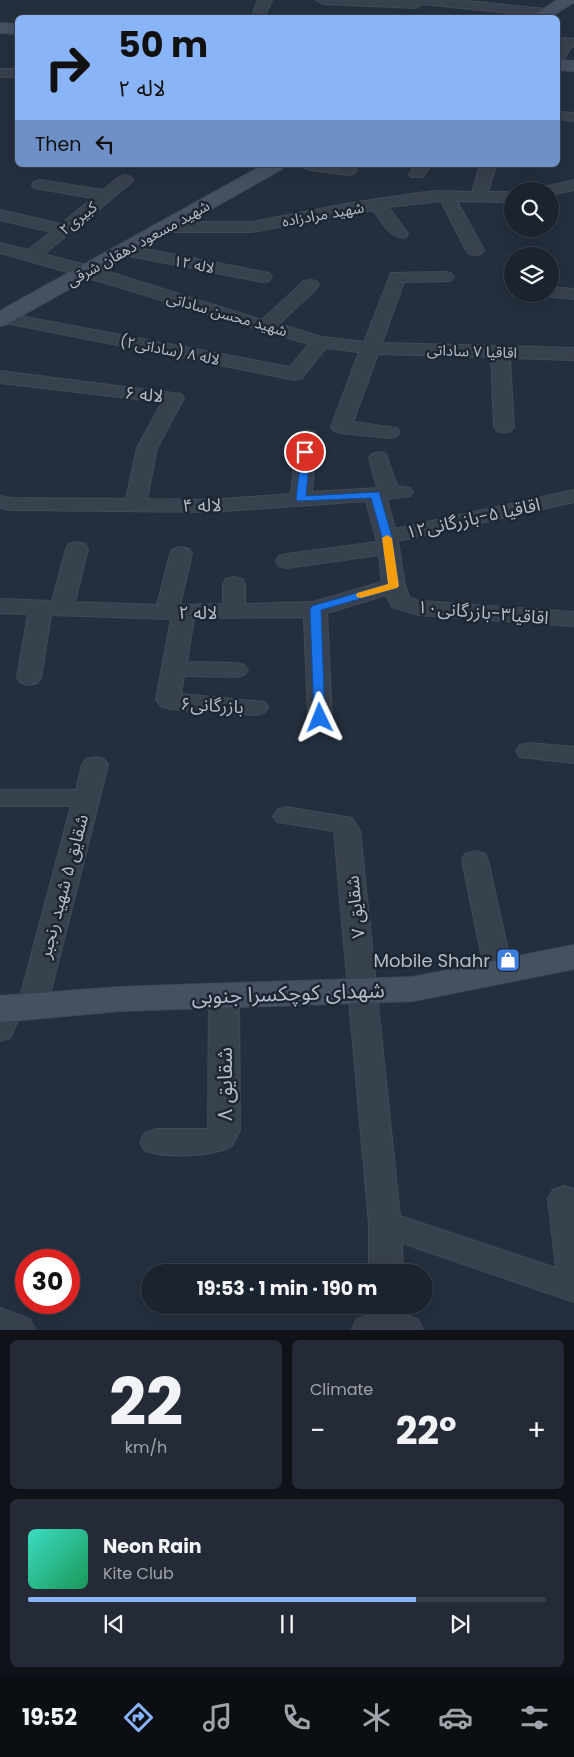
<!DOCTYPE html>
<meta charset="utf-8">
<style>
:root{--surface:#1b232e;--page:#242b36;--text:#f1f3f6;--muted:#a0a4aa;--line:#39404a;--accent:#8ab4f8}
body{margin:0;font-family:Poppins,"Noto Sans Arabic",sans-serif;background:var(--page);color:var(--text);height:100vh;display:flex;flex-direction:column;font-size:19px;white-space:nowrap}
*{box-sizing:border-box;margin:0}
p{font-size:16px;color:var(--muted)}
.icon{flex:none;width:28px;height:28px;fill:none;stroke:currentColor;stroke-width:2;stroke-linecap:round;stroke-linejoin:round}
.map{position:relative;height:1330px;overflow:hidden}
.panel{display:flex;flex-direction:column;gap:10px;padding:10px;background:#0f1319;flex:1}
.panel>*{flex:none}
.guide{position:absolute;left:15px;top:15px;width:545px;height:152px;border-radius:8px;box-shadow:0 5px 20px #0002,0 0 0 1px var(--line);background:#8ab4f8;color:#111;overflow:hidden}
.controls{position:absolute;left:504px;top:182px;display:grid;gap:10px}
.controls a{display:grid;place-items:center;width:55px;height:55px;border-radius:50%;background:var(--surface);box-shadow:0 5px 20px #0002,0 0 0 1px var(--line);font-size:25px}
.speed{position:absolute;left:15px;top:1249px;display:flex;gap:10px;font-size:25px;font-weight:700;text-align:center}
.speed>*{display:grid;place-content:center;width:65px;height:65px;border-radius:50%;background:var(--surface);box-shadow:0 5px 20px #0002,0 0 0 1px var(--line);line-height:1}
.speed .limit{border:8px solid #d22;background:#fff;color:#111}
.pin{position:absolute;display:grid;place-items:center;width:42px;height:42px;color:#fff;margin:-21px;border:2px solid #fff;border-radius:50%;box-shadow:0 1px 5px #0007}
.me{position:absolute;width:55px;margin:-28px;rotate:358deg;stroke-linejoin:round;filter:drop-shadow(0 0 4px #0008)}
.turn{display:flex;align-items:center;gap:18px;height:105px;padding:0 20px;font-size:22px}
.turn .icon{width:65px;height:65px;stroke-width:2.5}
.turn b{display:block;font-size:35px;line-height:42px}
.then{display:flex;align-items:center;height:48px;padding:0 20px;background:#0003;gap:10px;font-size:19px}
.big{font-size:38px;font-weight:700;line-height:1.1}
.panel .tile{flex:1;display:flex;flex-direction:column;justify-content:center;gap:8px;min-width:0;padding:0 18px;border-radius:8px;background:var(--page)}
.panel .dial{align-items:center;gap:0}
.dial b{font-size:65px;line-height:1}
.song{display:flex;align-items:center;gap:15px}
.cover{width:60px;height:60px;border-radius:8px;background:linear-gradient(135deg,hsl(170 70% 55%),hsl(150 70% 35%))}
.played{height:5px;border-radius:2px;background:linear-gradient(90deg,var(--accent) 75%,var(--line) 75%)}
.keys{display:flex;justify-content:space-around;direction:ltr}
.heat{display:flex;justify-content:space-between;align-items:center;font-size:28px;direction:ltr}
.panel .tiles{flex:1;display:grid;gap:10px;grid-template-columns:1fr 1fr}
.tile:last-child{grid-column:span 2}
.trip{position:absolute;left:141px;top:1264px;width:292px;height:50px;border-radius:25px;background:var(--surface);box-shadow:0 5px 20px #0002,0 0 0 1px var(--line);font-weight:700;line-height:50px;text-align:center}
.dock{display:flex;height:80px;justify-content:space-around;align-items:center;background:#0b0e12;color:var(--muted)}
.dock .icon{width:35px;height:35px}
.dock .current{color:var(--accent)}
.dock b{font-size:22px;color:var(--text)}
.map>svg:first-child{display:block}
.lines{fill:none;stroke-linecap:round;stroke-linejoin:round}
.minor-casing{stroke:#414a57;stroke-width:2}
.secondary-casing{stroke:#414a57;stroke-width:2}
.minor{fill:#38414e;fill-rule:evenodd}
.secondary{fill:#465061;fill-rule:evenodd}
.route{fill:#1a73e8;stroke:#114b97}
.slow{fill:#f59e0b}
.labels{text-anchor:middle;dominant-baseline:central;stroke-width:5;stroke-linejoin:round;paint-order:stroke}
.far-street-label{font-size:15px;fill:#b4bcc9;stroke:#1d2633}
.street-label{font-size:18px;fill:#b4bcc9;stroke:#1d2633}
.poi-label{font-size:18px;fill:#b4bcc9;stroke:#1d2633;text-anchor:end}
.near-street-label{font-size:21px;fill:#b4bcc9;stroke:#1d2633}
</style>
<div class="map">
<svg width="574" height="1330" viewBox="0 0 574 1330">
<rect width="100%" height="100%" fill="#242f3e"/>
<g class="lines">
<g class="minor-casing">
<g id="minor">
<path d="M258 0H272L264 18H251Z"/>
<path d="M316 0H457L546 9 553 13 546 17 422 4 416 8 323 4Z"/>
<path d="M566 38 574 39V47H571L563 62 558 63V45L561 39Z"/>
<rect x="0" y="69" width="18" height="8"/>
<path d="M562 112 574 113V121L558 119V113Z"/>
<path d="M302 165 355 167 357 170 355 173 349 175 310 170 304 168Z"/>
<path d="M415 165H431L423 177H411L409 174Z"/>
<path d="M480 165H496L488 192H512V202L457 201 484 250 481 254 475 255 469 254 466 250 441 201 388 207 408 233 406 237C390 240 382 221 373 210L252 232H166L160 231 158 227 160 223 166 222H252L351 203 433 191 472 192Z"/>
<path d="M125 175 131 177 133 180 131 183 44 254 93 267 262 320 304 281 310 280 316 281 319 285 316 289 279 324 322 337 364 342 391 273 445 272 451 273 454 277 451 281 404 282 382 343 574 348V360L510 358 514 427 511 431 504 433 497 431 494 427 491 357 378 354 353 422 397 428 400 432 397 436 390 438 341 433 334 431 331 427 359 352 326 348 302 378 295 380 0 322V314L4 313 290 367 309 344C206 315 104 281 0 253V243L28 250 51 232 0 220V210L61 224 93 198 34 188 32 185 34 182 40 180 103 190 119 177Z"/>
<path d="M574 180V190L550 195V191H538L540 188Z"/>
<path d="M125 245 263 272 269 273 272 277 269 281 263 282 119 254 116 250 119 246Z"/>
<path d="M550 287 574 289V299L544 296 542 294H550Z"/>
<path d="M0 371 181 394 184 398 157 448 147 499 211 500 291 494 297 436 300 432 307 430 314 432 317 436 312 492 377 488 369 458 372 454 379 452 386 454 397 486 410 488 413 492 410 496 387 499 395 529 574 490V502L398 541 405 586 410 598 421 601 574 612V626L419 615 392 607 386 595 327 613 332 718 329 723 320 726 311 723 308 718 304 617 194 618 187 662 236 663 244 665 248 670 244 675 236 677 184 676 181 694 265 702 268 707 265 712 256 715 170 709 161 706 156 699 171 619 51 615 41 678 37 683 29 685 21 683 17 678 28 614 0 613V599L52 601 66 549 69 544 77 542 85 544 88 549 75 602 157 605 170 554 173 549 181 547 189 549 192 554 180 605 223 604V584L226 579 234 577 242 579 245 584V604L313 602 382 582 379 555 287 568 279 566 276 561 279 556 287 554 377 542 366 501 211 512 11 510 0 508V496L11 498 126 499 137 448 162 402 0 383Z"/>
<path d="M529 743 574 747V763L520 757 516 751 520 745Z"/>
<path d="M95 757 104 759 108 765 47 1007 42 1015 32 1018 21 1014 10 1038 0 1041V1001L9 998 19 1001 71 806H0V790H76L82 765 86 759Z"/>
<path d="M286 807 352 818 360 831 400 1216 556 1268 548 1199 553 1190 564 1186 574 1189V1302L402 1243 403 1272H369V1224L334 831 277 822 273 816 277 810Z"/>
<path d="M475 851 485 854 488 860 513 973 509 980 499 983 489 980 485 973 462 860 465 854Z"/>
<path d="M224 984 234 987 239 995 240 1130 232 1146C211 1157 168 1158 145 1151L140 1142 145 1133 156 1129H208L209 995 214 987Z"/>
<path d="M370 1305H404V1315L418 1319 423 1330H352L357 1319 370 1315Z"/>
<path d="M0 1308 30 1319 35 1330H0Z"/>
</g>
</g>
<g class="secondary-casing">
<g id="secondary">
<path d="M557 0H574V2L549 18H530Z"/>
<path d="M0 23 18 24V34L0 33Z"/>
<path d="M558 60 574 61V71L558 70Z"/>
<path d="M263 165H285L282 169 7 324 0 326V311Z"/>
<path d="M574 945V969L413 1001 120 1011 0 1022V996L120 987 413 977Z"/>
</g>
</g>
<use href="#minor" class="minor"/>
<use href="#secondary" class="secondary"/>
</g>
<path class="route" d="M302 449H309L310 452 306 496 379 492 392 537 399 586 397 588 321 610 325 718 320 721 314 718 310 609 312 606 388 584 382 537 371 498 297 501 296 499Z"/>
<path class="slow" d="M387 535 392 538 399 586 397 588 361 598 357 597 356 595 357 593 388 584 382 538Z"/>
<defs>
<g id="shop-square" transform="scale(1.25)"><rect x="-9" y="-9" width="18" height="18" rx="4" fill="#3f7fe0" stroke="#1d2633"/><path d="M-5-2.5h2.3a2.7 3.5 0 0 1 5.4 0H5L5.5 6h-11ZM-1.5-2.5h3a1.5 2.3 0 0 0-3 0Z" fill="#fff"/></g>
</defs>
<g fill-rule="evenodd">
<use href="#shop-square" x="508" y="960"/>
</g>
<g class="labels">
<g class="far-street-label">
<text transform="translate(323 214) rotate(-10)">شهید مرادزاده</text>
<text transform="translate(78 218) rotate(-39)">کبیری۲</text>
<text transform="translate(138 243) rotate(-29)">شهید مسعود دهقان شرقی</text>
<text transform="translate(194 264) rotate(11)">لاله ۱۲</text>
<text transform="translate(227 314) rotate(16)">شهید محسن ساداتی</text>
<text transform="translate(170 350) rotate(11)">لاله ۸ (ساداتی۲)</text>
<text transform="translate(472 351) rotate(2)">اقاقیا ۷ ساداتی</text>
</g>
<g class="street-label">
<text transform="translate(144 394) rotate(6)">لاله ۶</text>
<text transform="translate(202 505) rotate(-1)">لاله ۴</text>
<text transform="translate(473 518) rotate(-12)">اقاقیا ۵-بازرگانی۱۲</text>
<text x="198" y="612">لاله ۲</text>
<text transform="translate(483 612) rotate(5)">اقاقیا۳-بازرگانی۱۰</text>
<text transform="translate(212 705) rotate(3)">بازرگانی۶</text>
<text transform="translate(63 886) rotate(-75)">شقایق ۵ شهید رنجبر</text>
<text transform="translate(355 907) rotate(-96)">شقایق ۷</text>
</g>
<g class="poi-label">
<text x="490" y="960">Mobile Shahr</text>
</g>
<g class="near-street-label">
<text transform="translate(288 993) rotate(-2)">شهدای کوچکسرا جنوبی</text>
<text transform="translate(224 1084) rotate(-90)">شقایق ۸</text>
</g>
</g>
</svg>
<div class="controls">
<a><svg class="icon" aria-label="search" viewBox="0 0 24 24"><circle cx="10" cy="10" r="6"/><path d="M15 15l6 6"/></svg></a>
<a><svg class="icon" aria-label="layers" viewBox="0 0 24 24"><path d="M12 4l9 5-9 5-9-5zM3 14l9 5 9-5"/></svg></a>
</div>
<div class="speed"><div class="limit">30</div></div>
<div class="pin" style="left:305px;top:452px;background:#d93025"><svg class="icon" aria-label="arrive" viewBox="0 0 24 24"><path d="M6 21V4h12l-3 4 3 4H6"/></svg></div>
<svg class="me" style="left:320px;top:718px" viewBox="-20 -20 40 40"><path d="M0-17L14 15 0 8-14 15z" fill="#1a73e8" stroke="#fff" stroke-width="4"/></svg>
<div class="trip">19:53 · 1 min · 190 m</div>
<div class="guide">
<div class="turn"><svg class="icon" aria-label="right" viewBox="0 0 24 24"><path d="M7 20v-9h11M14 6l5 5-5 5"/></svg><div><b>50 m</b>لاله ۲</div></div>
<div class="then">Then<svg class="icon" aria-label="left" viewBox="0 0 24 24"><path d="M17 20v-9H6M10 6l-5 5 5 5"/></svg></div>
</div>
</div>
<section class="panel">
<div class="tiles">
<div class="tile dial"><b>22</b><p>km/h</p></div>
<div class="tile"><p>Climate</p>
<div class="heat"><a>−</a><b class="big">22°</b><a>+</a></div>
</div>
<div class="tile">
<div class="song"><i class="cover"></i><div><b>Neon Rain</b><p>Kite Club</p></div></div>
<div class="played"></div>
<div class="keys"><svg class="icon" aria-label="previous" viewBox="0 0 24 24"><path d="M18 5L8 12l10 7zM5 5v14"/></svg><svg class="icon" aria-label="pause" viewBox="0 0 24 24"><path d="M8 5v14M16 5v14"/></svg><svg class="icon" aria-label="next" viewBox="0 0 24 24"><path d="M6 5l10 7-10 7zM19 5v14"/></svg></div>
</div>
</div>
</section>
<nav class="dock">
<b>19:52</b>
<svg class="icon current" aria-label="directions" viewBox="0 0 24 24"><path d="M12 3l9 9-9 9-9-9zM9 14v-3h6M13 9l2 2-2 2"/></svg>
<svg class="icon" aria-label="music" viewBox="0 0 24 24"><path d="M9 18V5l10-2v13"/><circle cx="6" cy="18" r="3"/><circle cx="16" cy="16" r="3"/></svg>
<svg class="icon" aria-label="phone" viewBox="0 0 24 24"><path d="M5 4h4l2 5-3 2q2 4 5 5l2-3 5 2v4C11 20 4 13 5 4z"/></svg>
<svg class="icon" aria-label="climate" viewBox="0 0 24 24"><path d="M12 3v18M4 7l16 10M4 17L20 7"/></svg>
<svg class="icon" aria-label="car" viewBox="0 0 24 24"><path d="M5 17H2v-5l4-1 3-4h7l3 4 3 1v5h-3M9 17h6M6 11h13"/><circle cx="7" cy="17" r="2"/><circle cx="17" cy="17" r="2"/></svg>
<svg class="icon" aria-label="filters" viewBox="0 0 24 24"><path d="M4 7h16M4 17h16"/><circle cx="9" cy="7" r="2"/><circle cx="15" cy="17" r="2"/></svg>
</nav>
